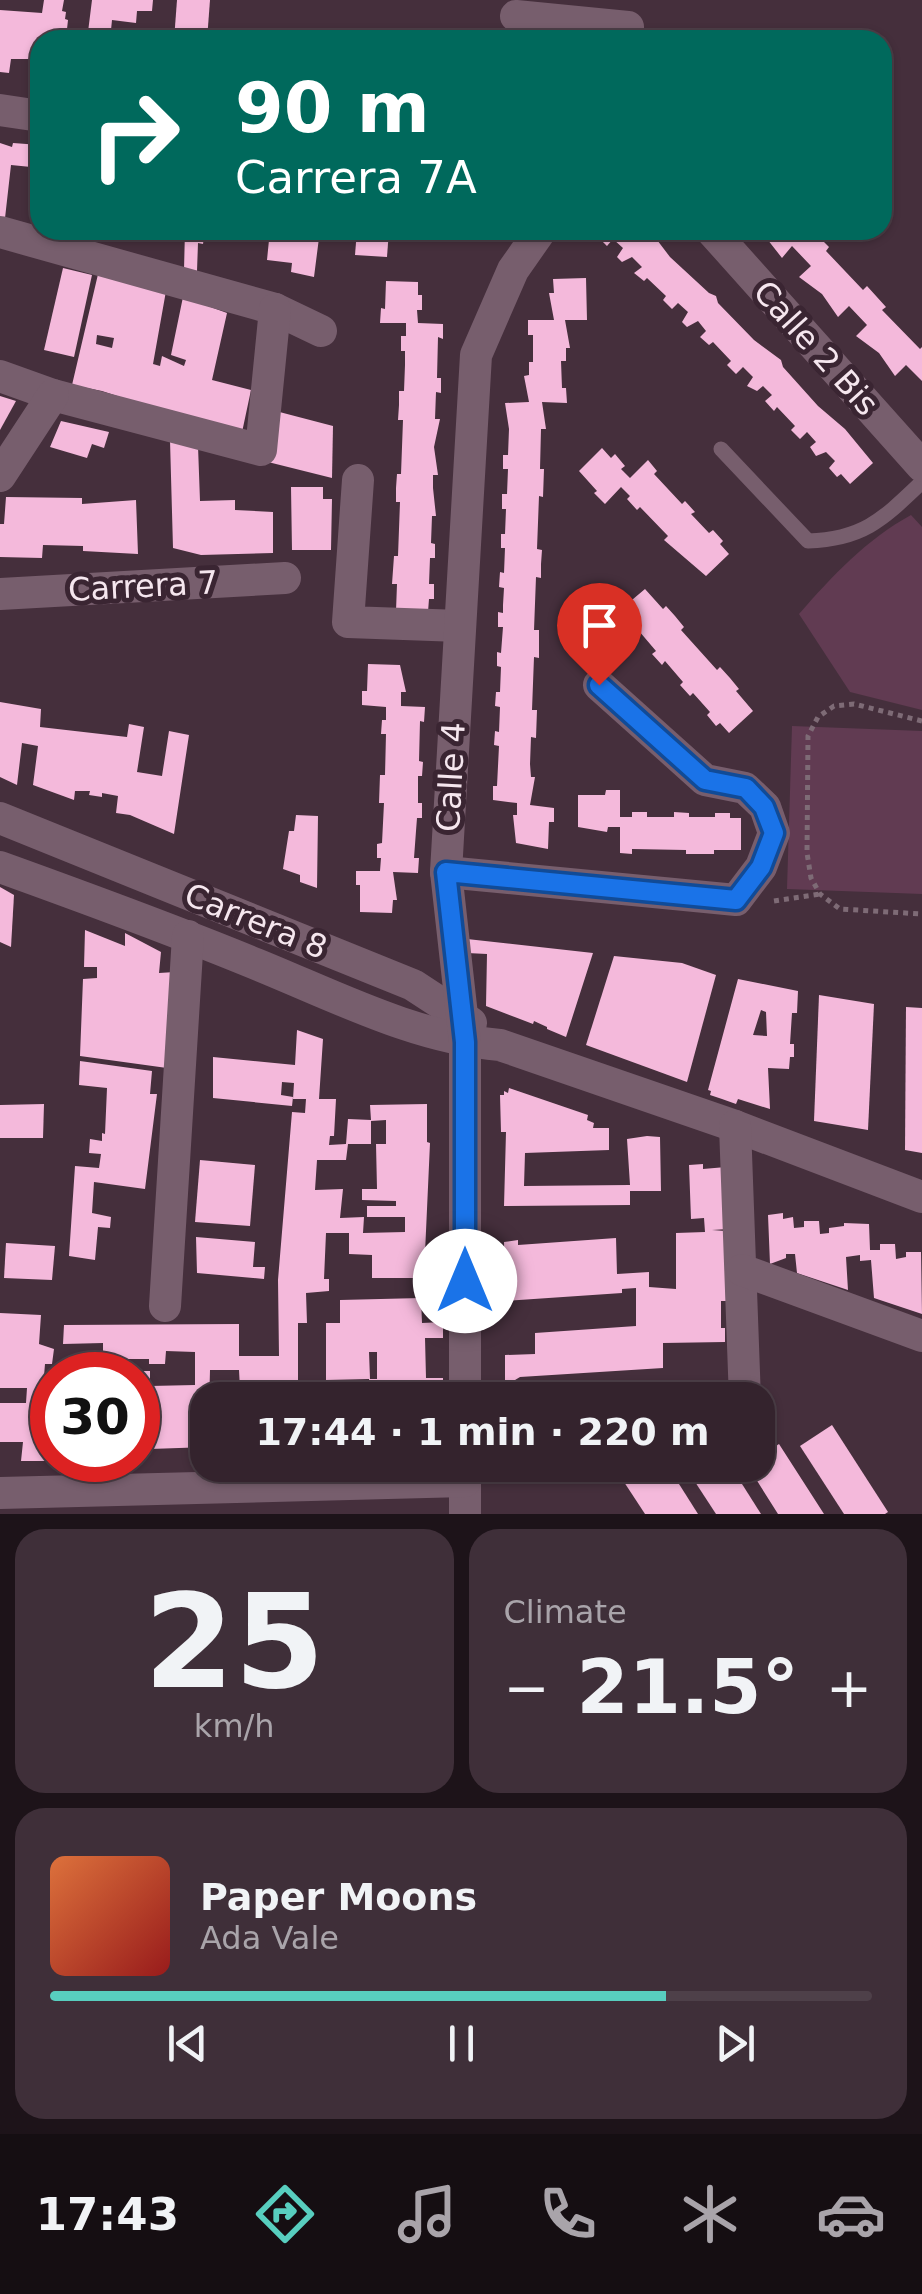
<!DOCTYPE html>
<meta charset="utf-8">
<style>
:root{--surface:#34232d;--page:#3f2f39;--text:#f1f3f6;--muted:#a9a4aa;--line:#4e4049;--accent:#58cebf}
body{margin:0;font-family:"DejaVu Sans",sans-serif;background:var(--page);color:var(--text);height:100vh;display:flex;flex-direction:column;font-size:38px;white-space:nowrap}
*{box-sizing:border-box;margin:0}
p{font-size:32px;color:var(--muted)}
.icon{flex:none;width:55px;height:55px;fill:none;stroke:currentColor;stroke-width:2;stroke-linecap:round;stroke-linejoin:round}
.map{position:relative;height:1514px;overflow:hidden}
.sheet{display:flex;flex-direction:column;gap:15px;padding:15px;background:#1d1319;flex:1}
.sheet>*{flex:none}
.hud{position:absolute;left:30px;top:30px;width:862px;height:210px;border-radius:30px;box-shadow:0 2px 8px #0004,0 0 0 2px var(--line);background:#00695c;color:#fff;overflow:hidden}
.speed{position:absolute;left:30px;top:1352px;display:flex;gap:20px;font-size:50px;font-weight:700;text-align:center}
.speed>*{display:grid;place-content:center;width:130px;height:130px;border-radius:50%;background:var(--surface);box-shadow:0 2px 8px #0004,0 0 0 2px var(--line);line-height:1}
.speed .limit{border:15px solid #d22;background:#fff;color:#111}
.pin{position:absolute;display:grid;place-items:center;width:85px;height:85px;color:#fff;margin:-102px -42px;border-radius:50% 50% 50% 0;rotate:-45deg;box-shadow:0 0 10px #0007}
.pin .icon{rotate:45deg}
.me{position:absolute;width:110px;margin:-55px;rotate:0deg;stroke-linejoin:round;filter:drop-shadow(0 0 8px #0008)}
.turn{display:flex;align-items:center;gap:35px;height:210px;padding:0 40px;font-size:45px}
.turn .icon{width:130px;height:130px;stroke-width:2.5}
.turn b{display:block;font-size:70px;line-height:85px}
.big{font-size:75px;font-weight:800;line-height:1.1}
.sheet .widget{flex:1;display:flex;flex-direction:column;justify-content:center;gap:15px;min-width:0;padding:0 35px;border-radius:30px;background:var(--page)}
.sheet .dial{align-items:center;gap:0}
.dial b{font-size:130px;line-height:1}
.song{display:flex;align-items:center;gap:30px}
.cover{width:120px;height:120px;border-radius:15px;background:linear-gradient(135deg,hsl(20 70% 55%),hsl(0 70% 35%))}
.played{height:10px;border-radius:5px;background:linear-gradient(90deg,var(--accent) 75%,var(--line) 75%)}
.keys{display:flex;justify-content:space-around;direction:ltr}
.heat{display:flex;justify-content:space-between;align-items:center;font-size:55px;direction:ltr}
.sheet .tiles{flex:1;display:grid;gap:15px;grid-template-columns:1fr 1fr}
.widget:last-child{grid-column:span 2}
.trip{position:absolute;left:190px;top:1382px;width:585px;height:100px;border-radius:30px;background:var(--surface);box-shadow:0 2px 8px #0004,0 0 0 2px var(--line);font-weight:800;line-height:100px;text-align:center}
.menu{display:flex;height:160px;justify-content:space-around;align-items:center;background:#150e12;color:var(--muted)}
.menu .icon{width:70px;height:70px}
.menu .selected{color:var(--accent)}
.menu b{font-size:45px;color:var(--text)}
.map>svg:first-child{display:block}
.green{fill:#613b52}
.building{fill:#f4b9db;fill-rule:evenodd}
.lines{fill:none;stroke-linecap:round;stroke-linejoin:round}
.path{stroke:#7e6b76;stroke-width:5;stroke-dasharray:5 5;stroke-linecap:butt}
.lane{stroke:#775e6d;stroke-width:15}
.street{stroke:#775e6d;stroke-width:32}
.route-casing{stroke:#114b97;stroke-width:25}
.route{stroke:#1a73e8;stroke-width:18}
.labels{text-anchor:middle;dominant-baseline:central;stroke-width:10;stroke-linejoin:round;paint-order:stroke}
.street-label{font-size:32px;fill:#f5e6ee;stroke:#3a2532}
</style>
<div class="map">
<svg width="922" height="1514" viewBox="0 0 922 1514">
<rect width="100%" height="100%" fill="#452f3c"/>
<g class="green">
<path d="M911 515 922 527V710L850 692 799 614C832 576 867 539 911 515Z"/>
<path d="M792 726 922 731V894L787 889Z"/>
</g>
<g class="building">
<path d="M44 0H64L62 11 66 12 65 19 68 20 67 29 81 31 80 40H40V52H37L36 59H40V82L33 81 36 59H11L9 73 0 72V10L42 13Z"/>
<path d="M92 0H153L152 11H137L136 23 112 20 110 40H87Z"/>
<path d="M177 0H210L207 40H174Z"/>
<path d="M0 143 12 147 13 143 40 145V192L29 191 31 167 11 165 4 227 0 226Z"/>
<path d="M185 230H245V235L215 240 204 237 203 244 198 243 197 271 184 270Z"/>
<path d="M270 230H320L314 277 291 272 292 263 267 260Z"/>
<path d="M357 230H389L387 257 355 255Z"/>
<path d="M598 230 651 232 670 257 709 293 716 296 718 303 754 340 781 360 783 367 818 406 845 429 873 463 850 484 841 474 837 477 829 468 835 461 826 452 816 456 810 447 816 442 807 432 800 439 791 430 795 426 777 407 774 411 765 401 772 395 763 386 757 391 747 386 753 377 743 367 736 374 727 365 731 361 713 342 709 345 700 337 706 331 698 321 687 327 682 322 688 312 678 303 672 309 663 300 666 296 647 278 644 281 634 273 642 267 632 257 622 262 617 257 623 248 613 239 607 246 598 237 601 233Z"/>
<path d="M760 230H812L829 247 826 251 863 290 867 286 886 307 882 310 920 349 922 347V381L906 365 895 376 879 353 856 336 867 325 849 306 838 317 822 294 799 277 811 266 792 246 782 258Z"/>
<path d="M63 268 92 275 74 357 44 350Z"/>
<path d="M99 270 166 291 153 364 160 366 162 356 184 366 186 360 171 355 183 297 227 313 212 380 251 390 241 437 102 391 72 385ZM97 335 114 338 112 348 96 344Z"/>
<path d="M586 278 587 320H565L570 348H566V361H561L562 388H566L567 403 542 402 546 429H541L540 469H544L543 497 539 496 537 549 542 550 541 564V578L536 577 534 630H539V658L534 657 532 710H537L536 738 531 737 530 764 531 777H535L530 805 554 808V822H549L548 849 516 843 513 815H517V803L493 800V786H497L499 746 494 745 495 731 499 732 500 707 495 706 496 692H500L501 667 497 666V652L501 653 503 627H498V612L503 613V605L504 588 499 587 500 572 504 573 505 548H501V534H505L506 509H502V494H507L508 469H503V455H508L509 429 505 403 529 402 524 376 529 375V362H533V335H528V320H554L549 293H554L553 279Z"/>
<path d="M386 281 418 282V295H422V310H417L418 323 443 324V339L438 337 437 378H441V393L436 392 435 419H440L434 447 438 475H433V488L436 516H432L431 543 435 544V558H430L429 584H434V599H429L428 612 396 611 397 584H392L394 556H398L400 502H396V488L397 474H401L403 420H398L399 405V391H404L405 365V351H401V336H406V323H380L381 308 385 309Z"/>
<path d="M0 396 16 401 0 430Z"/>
<path d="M268 409 333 426 332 478 268 462Z"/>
<path d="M61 421 109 432 104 448 92 444 87 458 50 447Z"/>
<path d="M170 440 198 446 200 501 235 500V510L273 512V553L201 555 173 548Z"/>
<path d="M602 448 611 458 615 454 625 466 621 469 630 478 648 460 657 471 654 474 682 504 685 501 695 512 691 514 709 533 713 530 723 541 720 544 729 554 706 576 664 540 668 536 640 507 637 510 627 499 630 496 621 487 605 504 594 493 597 491 579 471Z"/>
<path d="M291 487H323V499H332L331 550H292Z"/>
<path d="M6 497 82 498V504L136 500 138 554 83 551V546L43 545 42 558 0 557V524H4Z"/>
<path d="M645 589 663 609 666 606 675 616 684 627 681 630 717 670 720 667 730 678 739 689 736 691 753 711 729 733 720 723 716 726 707 715 710 712 693 693 690 696 680 685 683 682 665 661 662 665 652 654 656 651 639 631 635 634 626 623 629 620 620 610Z"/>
<path d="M368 664 400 665 406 692H401V706L425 707 424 722 420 721 419 761 423 762 422 776H418V803H422V818H417L416 831 414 858H419L418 873 393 872 397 900H393L392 913 360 912V885H356V871H380L381 858H377V844L382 843 384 803H379L380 775H385L386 734H381L382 720H386V707L362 705V691H367Z"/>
<path d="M0 702 41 709 40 727 127 737 129 724 144 727 137 772 162 776 169 731 189 735 174 834 130 815 116 813 118 796 102 793V797L89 795 90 791H75L74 800 33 785 38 746 22 743 17 785 0 777Z"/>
<path d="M606 790H620V817H632V812H647V817H674V812L689 813V817H715V813H730V818H741V850H714V854H686V850L632 849V854L620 853V827H608L607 832 578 827V795H605Z"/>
<path d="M296 815 318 816 317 888 300 882V875L283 869 289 831H294Z"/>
<path d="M0 887 14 895 11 947 0 942Z"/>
<path d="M85 930 125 946V933L161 952 159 973 175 972 167 1068 80 1056 83 979 97 978V967H84Z"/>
<path d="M467 939 593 953 566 1037 547 1029V1027L534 1021 533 1024 486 1006 487 954 467 953Z"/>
<path d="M614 956 682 963 716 975 687 1082 586 1045Z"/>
<path d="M738 979 798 991 797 1013H792L790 1044H794V1057H790L789 1069 768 1068 770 1109 738 1099 736 1104 722 1099 710 1095 711 1091 708 1090ZM761 1010 766 1012 767 1036 753 1035Z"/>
<path d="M819 995 874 1004 868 1130 814 1121Z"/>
<path d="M906 1007 922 1008V1153L905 1150Z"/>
<path d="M297 1030 323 1039 319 1099H336L334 1136H330L329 1145 346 1144 348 1119 371 1120 370 1105 427 1104V1142L430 1143 425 1253H429V1278H372V1255L349 1254V1233H326L324 1279H329V1291L306 1293 307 1323H298V1395H369V1379L326 1380V1323H340V1300L421 1298 422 1323 443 1322V1338H425L426 1378H443V1400H230L229 1389H240L239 1370H210L208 1447 150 1449V1445L138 1446V1375H130V1371H150V1386L195 1385V1352L166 1351 165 1364H149V1359H103V1343L63 1344 64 1325 239 1324V1356H279L278 1280 292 1112 305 1113 306 1099H293L294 1083 282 1082 281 1095 293 1097 292 1106 213 1098V1057L295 1065ZM386 1120V1144H376L377 1189H362V1200L396 1201V1206H367V1217H405V1232L363 1233 364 1217 340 1218 343 1189 315 1190 317 1160H346L348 1144H371V1121ZM369 1352H377V1379H370Z"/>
<path d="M80 1061 152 1071 150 1094H157L145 1189 94 1182 92 1213 111 1217 110 1228 98 1227 95 1260 69 1256 75 1166 99 1168 101 1154 89 1153 90 1139 102 1141V1133L105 1134 107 1088 79 1085Z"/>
<path d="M509 1088 588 1115 587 1120 594 1123 593 1128H609V1150L525 1153 524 1186 630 1185 627 1139 647 1136 660 1137 661 1191H630V1205L504 1206 506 1132H501L500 1095H504V1091L508 1093Z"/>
<path d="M44 1104 43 1138H0V1105Z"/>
<path d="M200 1160 255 1165 250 1226 195 1222Z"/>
<path d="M703 1164V1169L726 1167 728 1229 712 1230 725 1231 726 1301H721V1328H725V1342L663 1343V1368L520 1377 515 1380V1397L505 1398V1355L535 1354V1333L636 1326V1288L622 1289V1293L505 1301 504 1242 518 1240V1245L616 1238 617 1274 649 1272V1287L676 1289V1233L705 1232 704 1218 691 1219 689 1165Z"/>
<path d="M783 1213V1219L793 1217 794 1228 804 1227V1221H819L820 1234 829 1233V1228L844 1226V1223L869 1224 870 1250H880V1244H895L896 1259 906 1257V1252H921L922 1314 874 1298 871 1260 860 1261V1255L846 1257 848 1290 797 1273 795 1254H786V1258L770 1264 768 1215Z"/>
<path d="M196 1237 255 1242 253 1267H265L264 1279 197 1273Z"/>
<path d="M6 1243 55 1246 52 1280 4 1278Z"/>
<path d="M0 1313 41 1315 39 1344 54 1349 52 1364H45L43 1388H52V1461H21L23 1442H0V1403H26L27 1388H0Z"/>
<path d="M832 1425 888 1512 885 1514H844L800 1446Z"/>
<path d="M779 1444 824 1514H778L747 1465H758V1458Z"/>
<path d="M649 1465H667L698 1514H645L624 1482Z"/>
<path d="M684 1465H730L761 1514H716Z"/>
</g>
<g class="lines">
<g class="path">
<path d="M922 721 854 704 834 706 818 717 808 736 807 853 811 878 820 894 840 909 922 914"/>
<path d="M774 901 820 894"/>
</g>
<path class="lane" d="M721 449 808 541C864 539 883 519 922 482"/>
<g class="street">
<path d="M516 16 628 27"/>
<path d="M0 110 40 116"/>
<path d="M711 230 922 466"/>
<path d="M0 232 275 309 321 331"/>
<path d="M0 376 53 395 261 450 275 309"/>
<path d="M0 476 53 395"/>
<path d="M358 480 348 622 460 626"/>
<path d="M0 594 285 578"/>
<path d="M0 818 413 985 471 1023"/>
<path d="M0 867C86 898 171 929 256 964 335 996 415 1038 500 1045L735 1126 922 1197"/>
<path d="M446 872 736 900 761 867 774 833 765 807 745 788 705 780 599 685"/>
<path d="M735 1126 745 1400"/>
<path d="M742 1270 922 1336"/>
<path d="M165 1306 188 936"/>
<path d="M465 1400V1042L446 872 476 355 513 270 541 230"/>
<path d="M465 1465V1514"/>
<path d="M0 1493 465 1481"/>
</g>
</g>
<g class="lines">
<g class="route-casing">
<path id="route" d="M465 1281V1042L446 872 736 900 761 867 774 833 764 807 746 788 705 780 599 685"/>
</g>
<use href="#route" class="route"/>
</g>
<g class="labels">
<g class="street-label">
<text transform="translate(816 348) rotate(48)">Calle 2 Bis</text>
<text transform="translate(143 586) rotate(-3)">Carrera 7</text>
<text transform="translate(451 777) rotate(-87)">Calle 4</text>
<text transform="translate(256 921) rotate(22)">Carrera 8</text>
</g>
</g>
</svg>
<div class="speed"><div class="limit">30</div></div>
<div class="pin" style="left:599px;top:685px;background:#d93025"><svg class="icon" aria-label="arrive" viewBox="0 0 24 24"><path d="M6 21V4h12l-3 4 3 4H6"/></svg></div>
<svg class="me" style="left:465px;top:1281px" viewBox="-20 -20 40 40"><circle r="19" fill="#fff"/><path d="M0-13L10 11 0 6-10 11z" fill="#1a73e8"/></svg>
<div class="trip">17:44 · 1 min · 220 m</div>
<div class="hud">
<div class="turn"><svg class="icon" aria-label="right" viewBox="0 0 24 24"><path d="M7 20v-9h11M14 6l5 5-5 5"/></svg><div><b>90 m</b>Carrera 7A</div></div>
</div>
</div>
<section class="sheet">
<div class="tiles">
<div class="widget dial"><b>25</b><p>km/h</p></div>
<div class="widget"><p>Climate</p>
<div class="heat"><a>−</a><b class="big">21.5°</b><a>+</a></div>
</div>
<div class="widget">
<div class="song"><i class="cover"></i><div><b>Paper Moons</b><p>Ada Vale</p></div></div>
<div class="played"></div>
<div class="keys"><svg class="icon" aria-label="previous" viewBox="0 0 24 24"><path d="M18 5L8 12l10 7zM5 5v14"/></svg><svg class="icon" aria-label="pause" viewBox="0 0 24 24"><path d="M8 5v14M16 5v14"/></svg><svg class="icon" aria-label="next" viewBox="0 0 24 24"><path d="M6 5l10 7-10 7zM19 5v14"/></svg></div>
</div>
</div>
</section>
<nav class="menu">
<b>17:43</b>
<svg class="icon selected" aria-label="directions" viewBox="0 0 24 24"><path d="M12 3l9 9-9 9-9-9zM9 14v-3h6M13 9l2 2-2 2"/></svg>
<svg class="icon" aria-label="music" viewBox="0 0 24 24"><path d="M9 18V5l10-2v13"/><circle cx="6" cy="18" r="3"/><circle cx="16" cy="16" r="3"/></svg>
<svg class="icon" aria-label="phone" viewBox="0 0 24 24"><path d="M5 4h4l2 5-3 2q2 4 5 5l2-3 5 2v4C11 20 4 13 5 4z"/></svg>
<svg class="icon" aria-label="climate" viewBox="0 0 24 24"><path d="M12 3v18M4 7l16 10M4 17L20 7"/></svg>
<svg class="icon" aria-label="car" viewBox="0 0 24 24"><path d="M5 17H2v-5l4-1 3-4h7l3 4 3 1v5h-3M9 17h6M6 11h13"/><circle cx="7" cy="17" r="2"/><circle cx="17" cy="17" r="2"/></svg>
</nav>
